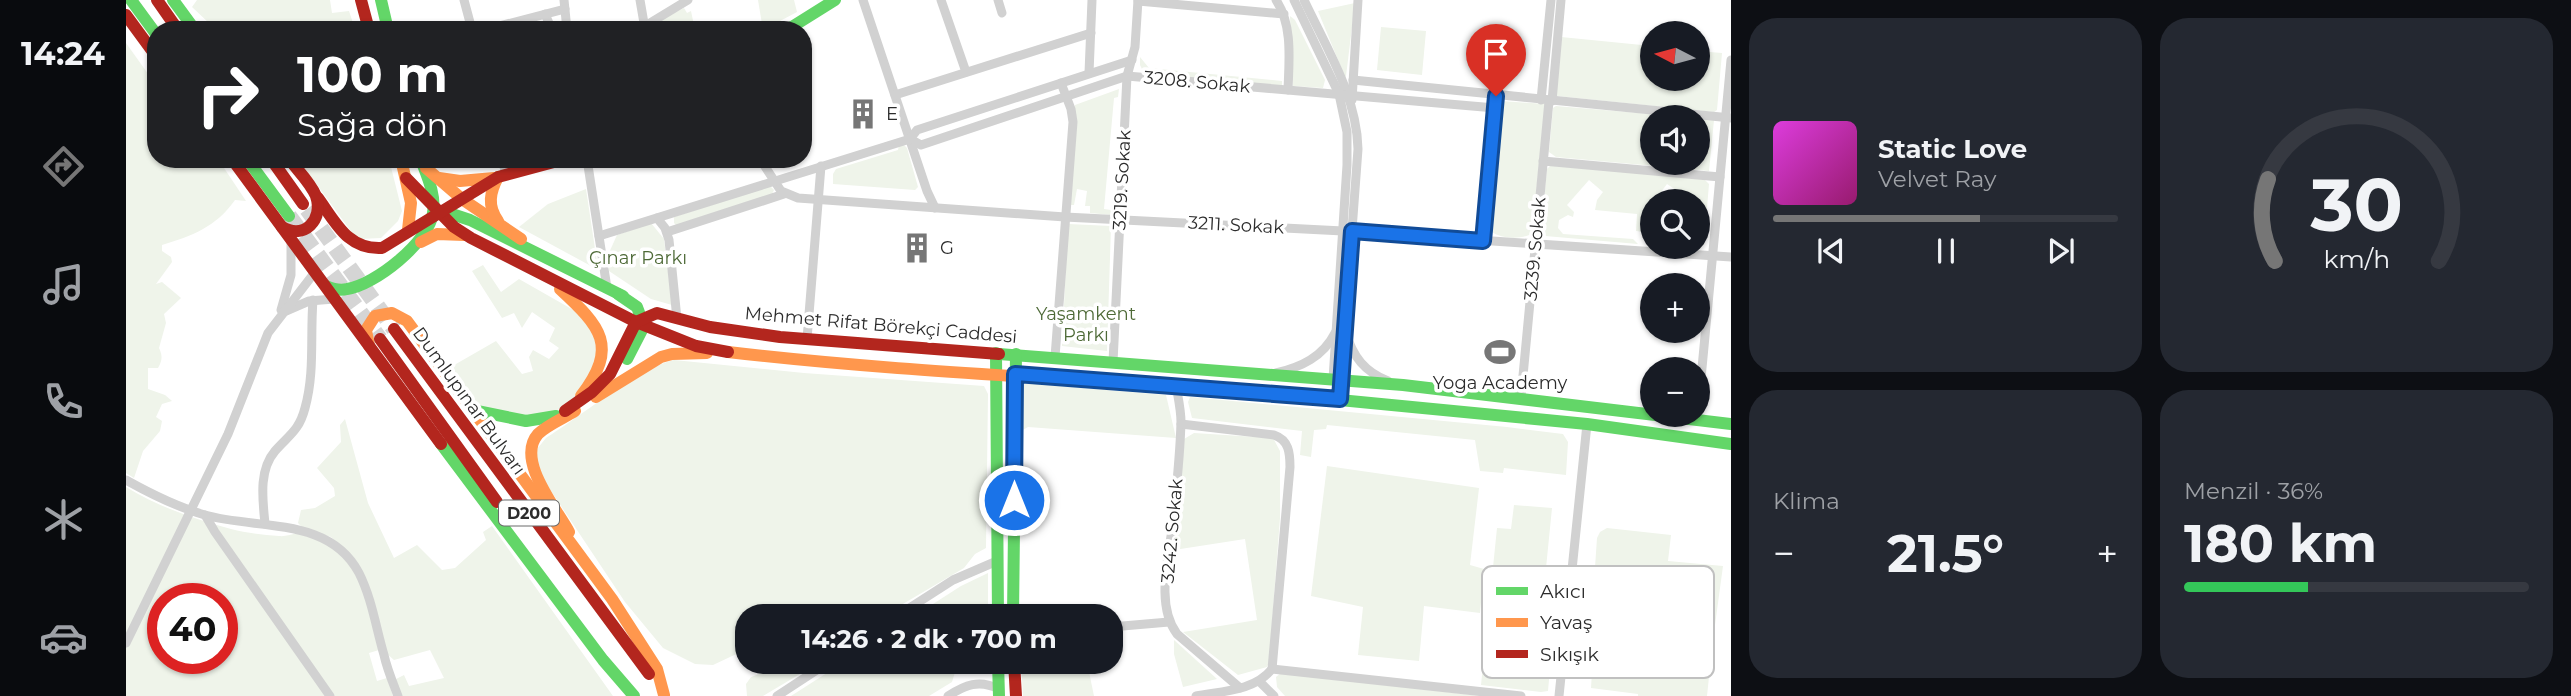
<!DOCTYPE html>
<html lang="tr">
<meta charset="utf-8">
<style>
:root{--surface:#171b24;--page:#242831;--text:#f1f3f6;--muted:#9ea1a6;--line:#363941;--accent:#767676}
body{margin:0;font-family:Montserrat,sans-serif;background:var(--page);color:var(--text);height:100vh;display:flex;flex-direction:column;font-size:26px;white-space:nowrap}
*{box-sizing:border-box;margin:0}
p{font-size:23px;color:var(--muted)}
.icon{flex:none;width:38px;height:38px;fill:none;stroke:currentColor;stroke-width:2;stroke-linecap:round;stroke-linejoin:round}
.map{position:relative;flex:1;overflow:hidden}
.sheet{display:flex;flex-direction:column;gap:18px;padding:18px;background:#0d0f14;width:840px}
.sheet>*{flex:none}
.guide{position:absolute;left:21px;top:21px;width:665px;height:147px;border-radius:28px;box-shadow:0 2px 5px #0004;background:#202124;color:#fff;overflow:hidden}
.needle{width:46px;rotate:276deg}
.buttons{position:absolute;left:1514px;top:21px;display:grid;gap:14px}
.buttons a{display:grid;place-items:center;width:70px;height:70px;border-radius:50%;background:var(--surface);box-shadow:0 2px 5px #0004;font-size:35px}
.speed{position:absolute;left:21px;top:583px;display:flex;gap:14px;font-size:35px;font-weight:700;text-align:center}
.speed>*{display:grid;place-content:center;width:91px;height:91px;border-radius:50%;background:var(--surface);box-shadow:0 2px 5px #0004;line-height:1}
.speed .limit{border:10px solid #d22;background:#fff;color:#111}
.pin{position:absolute;display:grid;place-items:center;width:60px;height:60px;color:#fff;margin:-72px -30px;border-radius:50% 50% 50% 0;rotate:-45deg;box-shadow:0 0 7px #0007}
.pin .icon{rotate:45deg}
.me{position:absolute;width:77px;margin:-38px;rotate:0deg;stroke-linejoin:round;filter:drop-shadow(0 0 5px #0008)}
.turn{display:flex;align-items:center;gap:24px;height:147px;padding:0 35px;font-size:32px}
.turn .icon{width:91px;height:91px;stroke-width:2.5}
.turn b{display:block;font-size:49px;line-height:60px}
.big{font-size:52px;font-weight:700;line-height:1.1}
.sheet .widget{flex:1;display:flex;flex-direction:column;justify-content:center;gap:10px;min-width:0;padding:0 24px;border-radius:28px;background:var(--page)}
.sheet .dial{align-items:center;gap:0}
.dial svg{height:182px;overflow:visible;fill:none;stroke:var(--line);stroke-width:7;stroke-linecap:round;text-anchor:middle}
.dial text{fill:var(--text);stroke:none}
.song{display:flex;align-items:center;gap:21px}
.cover{width:84px;height:84px;border-radius:10px;background:linear-gradient(135deg,hsl(300 70% 55%),hsl(320 70% 35%))}
.played{height:7px;border-radius:4px;background:linear-gradient(90deg,var(--accent) 60%,var(--line) 60%)}
.keys{display:flex;justify-content:space-around;direction:ltr}
.heat{display:flex;justify-content:space-between;align-items:center;font-size:38px;direction:ltr}
.charge{height:10px;border-radius:5px;background:linear-gradient(90deg,#34c759 36%,var(--line) 0)}
.sheet .tiles{flex:1;display:grid;gap:18px;grid-template-columns:repeat(2,1fr)}
.trip{position:absolute;left:609px;top:604px;width:388px;height:70px;border-radius:28px;background:var(--surface);box-shadow:0 2px 5px #0004;font-weight:700;line-height:70px;text-align:center}
main{display:flex;flex:1;min-height:0}
.dock{display:flex;flex-direction:column;width:126px;justify-content:space-around;align-items:center;background:#090b0e;color:var(--muted)}
.dock .icon{width:49px;height:49px}
.dock .selected{color:var(--accent)}
.dock b{font-size:32px;color:var(--text)}
.map>svg:first-child{display:block}
.green{fill:#eff4ea;fill-rule:evenodd}
.lines{fill:none;stroke-linecap:round;stroke-linejoin:round}
.highway-tunnel{stroke:#d5d5d5;stroke-width:16;stroke-dasharray:16 8;stroke-linecap:butt}
.street{stroke:#d1d1d1;stroke-width:9}
.fast{stroke:#63d668;stroke-width:12}
.slow{stroke:#ff974d;stroke-width:12}
.jam{stroke:#b3261e;stroke-width:12}
.route-casing{stroke:#114b97;stroke-width:18}
.route{stroke:#1a73e8;stroke-width:12}
.labels{text-anchor:middle;dominant-baseline:central;stroke-width:7;stroke-linejoin:round;paint-order:stroke}
.shield{fill:#fff;stroke:#6b6b6b;stroke-width:2}
.shield-label{font-size:16px;font-weight:bold;fill:#2c2c2c}
.street-label{font-size:18px;fill:#2c2c2c;stroke:#fff}
.poi-label{font-size:18px;fill:#2c2c2c;stroke:#fff;text-anchor:start}
.park-label{font-size:18px;fill:#4e6a37;stroke:#fff}
.key{fill:#fff;stroke:#c0c0c0;stroke-width:2}
.key-label{font-size:19px;fill:#2c2c2c}
</style>
<main>
<nav class="dock">
<b>14:24</b>
<svg class="icon selected" aria-label="directions" viewBox="0 0 24 24"><path d="M12 3l9 9-9 9-9-9zM9 14v-3h6M13 9l2 2-2 2"/></svg>
<svg class="icon" aria-label="music" viewBox="0 0 24 24"><path d="M9 18V5l10-2v13"/><circle cx="6" cy="18" r="3"/><circle cx="16" cy="16" r="3"/></svg>
<svg class="icon" aria-label="phone" viewBox="0 0 24 24"><path d="M5 4h4l2 5-3 2q2 4 5 5l2-3 5 2v4C11 20 4 13 5 4z"/></svg>
<svg class="icon" aria-label="climate" viewBox="0 0 24 24"><path d="M12 3v18M4 7l16 10M4 17L20 7"/></svg>
<svg class="icon" aria-label="car" viewBox="0 0 24 24"><path d="M5 17H2v-5l4-1 3-4h7l3 4 3 1v5h-3M9 17h6M6 11h13"/><circle cx="7" cy="17" r="2"/><circle cx="17" cy="17" r="2"/></svg>
</nav>
<div class="map">
<svg width="1605" height="696" viewBox="0 0 1605 696">
<rect width="100%" height="100%" fill="#fff"/>
<g class="green">
<path d="M71 0H204L206 13 223 11 228 26 215 30H85L84 24 66 7Z"/>
<path d="M632 0H668L671 12 637 30Z"/>
<path d="M1229 3 1220 76 1219 77 1192 11Z"/>
<path d="M558 8 561 13 565 11 569 30H537L535 19Z"/>
<path d="M1164 16 1169 20 1199 80 1197 88 1167 86Z"/>
<path d="M1255 27 1300 31 1296 75 1251 70Z"/>
<path d="M1435 37 1526 46V79H1572V51L1596 53 1591 110 1588 112 1431 96 1429 90Z"/>
<path d="M0 43 30 85V159H92L120 201 109 200C90 227 66 236 36 245V251L45 257 46 262 30 284 36 282 55 298 38 314 40 323 33 348C37 356 36 361 32 368H22V389L39 395 46 401 36 404 30 417 36 421 34 431 17 451 8 478 0 473Z"/>
<path d="M1014 57 1023 68 1156 81V86L1027 76 1018 73 1014 65Z"/>
<path d="M993 89 992 97 988 98 978 209 985 210V215L964 213V206H959L961 191 951 189 948 205H943L949 105Z"/>
<path d="M1375 101 1419 104 1406 233C1398 240 1373 239 1365 231L1364 209Z"/>
<path d="M1430 106 1560 117H1526V163H1572V118L1588 120 1583 171 1430 157 1423 152 1427 108Z"/>
<path d="M777 144 781 148 792 187 789 190 707 184V174L710 169 772 150 773 145Z"/>
<path d="M172 159H263L276 211 272 221 255 238 234 239 227 234Z"/>
<path d="M1425 165 1578 179 1583 184 1578 244 1572 248 1555 247H1572V201H1551L1556 194 1541 184 1528 201H1526L1521 212 1525 215V220L1518 219 1517 232 1510 231 1511 214 1469 210 1471 200 1477 192 1463 180 1441 205 1448 212 1447 217 1442 215 1433 220 1432 228 1437 234 1507 239 1512 244 1419 236 1415 232 1421 169Z"/>
<path d="M644 186 648 190 646 194 550 225 548 223V217Z"/>
<path d="M460 189 471 262 465 266 393 227 422 204Z"/>
<path d="M525 223 538 239 546 305 525 299 483 271 482 255 491 235Z"/>
<path d="M942 224 985 226 981 351 936 346Z"/>
<path d="M357 265 375 292 393 279 458 316 473 341 472 363 450 396 424 416 384 414 355 408 323 368 370 341 396 374 407 371 403 357 407 350 423 359 433 348 423 341 429 328 406 312 396 328 388 313 376 318 346 271Z"/>
<path d="M548 360 678 373 858 386 862 394 860 548 849 554 838 568 770 608 736 616H621V649L587 665 569 664 537 648 499 602 421 485 411 467V449L420 438C452 418 515 367 548 360Z"/>
<path d="M898 383 1040 395 1050 438 902 427 895 431V388Z"/>
<path d="M1064 397 1381 427 1437 434 1442 442 1440 475 1378 468 1377 473 1354 471 1349 440 1201 425 1200 429 1188 430 1185 457 1174 455 1176 431 1066 418 1062 402Z"/>
<path d="M219 419 242 503 268 558 291 545 316 570 329 568 360 540 357 532 366 526 487 696H275L268 680 278 675 283 686 318 678 304 650 268 660 260 653 249 608 229 559 205 537 177 528 172 523 175 510 189 508 209 496 208 488 191 468 215 442 214 425Z"/>
<path d="M1068 433 1147 438 1154 451V518L1143 662 1141 667 1112 675 1057 632 1131 620 1119 539 1048 550 1058 439Z"/>
<path d="M1201 466 1353 488 1344 565 1358 569 1354 613 1298 606 1293 661 1232 655 1237 607 1185 596Z"/>
<path d="M0 487C32 507 69 519 105 529 120 533 137 535 153 536 160 537 167 533 174 534 188 536 208 544 218 554 238 576 246 622 253 650L243 653 251 681 261 678 267 696H0ZM37 598H96V658H37Z"/>
<path d="M1388 505 1426 508 1419 578 1432 580 1422 691 1415 692 1355 685 1371 528 1385 529Z"/>
<path d="M1481 528 1545 535 1542 561 1597 566 1589 625 1586 629 1569 633 1572 642 1587 639 1581 696H1512V694L1465 688 1467 654 1461 653 1460 634 1466 608 1472 604 1494 606 1487 586 1475 590 1468 582 1471 538 1474 532Z"/>
<path d="M862 573V616H794L793 613 835 586Z"/>
<path d="M1048 640 1091 679 1057 687 1048 654Z"/>
<path d="M667 662H694L637 696H621L620 684 625 677Z"/>
<path d="M718 662H780L787 672 803 662H832L826 682 803 696H665Z"/>
<path d="M895 662H961L968 696H897Z"/>
<path d="M1155 673 1355 696H1159L1151 687 1150 677Z"/>
</g>
<g class="lines">
<g class="highway-tunnel">
<path d="M181 209 268 329"/>
<path d="M163 216 254 339"/>
</g>
<g class="street">
<path d="M338 0 346 30"/>
<path d="M438 0 441 30"/>
<path d="M514 0 519 29"/>
<path d="M737 0 801 191 809 208"/>
<path d="M815 0 840 72"/>
<path d="M872 0 876 13"/>
<path d="M1150 0C1167 25 1163 61 1162 90"/>
<path d="M1168 0 1213 94 1221 132V165L1207 379"/>
<path d="M1178 0C1200 47 1231 96 1232 149L1215 379"/>
<path d="M1012 1 1158 14"/>
<path d="M419 14 426 30"/>
<path d="M519 26 562 0"/>
<path d="M358 30 439 9"/>
<path d="M963 73 966 0"/>
<path d="M1227 80 1605 118"/>
<path d="M769 95 965 33"/>
<path d="M1226 100 1232 0"/>
<path d="M1415 100 1425 0"/>
<path d="M1426 101 1435 0"/>
<path d="M784 139 795 145 1001 76 1369 108"/>
<path d="M376 159 380 175"/>
<path d="M461 159 481 288"/>
<path d="M634 159 655 191 672 198 939 217 1217 231 1605 257"/>
<path d="M1417 161 1594 177"/>
<path d="M531 218 539 228 543 240 551 319"/>
<path d="M541 232 658 194"/>
<path d="M473 236 784 139 791 130 1006 60"/>
<path d="M1357 241 1369 104"/>
<path d="M155 310 165 275V242"/>
<path d="M160 311 183 301 208 299"/>
<path d="M1220 333C1227 357 1239 372 1262 381"/>
<path d="M681 339 695 166"/>
<path d="M929 357 947 122 945 109 935 83"/>
<path d="M987 362 1001 76 1009 47 1012 0"/>
<path d="M1150 373C1175 367 1197 357 1209 333"/>
<path d="M1050 385C1052 397 1055 410 1055 422 1054 458 1050 494 1046 529 1042 561 1030 606 1051 634L1114 688"/>
<path d="M1395 397 1423 101"/>
<path d="M1571 421 1605 60"/>
<path d="M1055 424 1148 435C1163 440 1164 453 1164 467L1146 669"/>
<path d="M0 480C25 494 51 507 79 515 132 530 203 516 233 573 246 599 250 628 258 655 261 669 267 683 272 696"/>
<path d="M79 515 89 532 204 696"/>
<path d="M139 524C137 501 132 471 149 451 163 435 173 431 179 408 189 372 184 337 187 300"/>
<path d="M771 616 827 580 871 561"/>
<path d="M985 627 1043 622"/>
<path d="M0 643 102 434 142 333 189 272"/>
<path d="M1133 681 1148 696"/>
<path d="M651 696 703 662"/>
<path d="M822 696C839 685 853 679 873 689"/>
<path d="M1070 696C1097 691 1128 691 1146 669L1395 696"/>
<path d="M1433 696 1461 424"/>
</g>
<g class="fast">
<path d="M5 0 30 34"/>
<path d="M47 0 69 30"/>
<path d="M255 0 262 30"/>
<path d="M661 30 709 0"/>
<path d="M121 159 163 216"/>
<path d="M314 214H326L344 220 497 296"/>
<path d="M200 286C207 289 213 291 221 289 249 285 303 242 307 213 310 195 301 176 295 160"/>
<path d="M492 294 511 307 518 326 501 359"/>
<path d="M870 353 872 616"/>
<path d="M873 354 1277 385 1605 424"/>
<path d="M1162 395 1461 424 1605 444"/>
<path d="M346 410 400 421 430 416"/>
<path d="M315 444 477 660 508 696"/>
<path d="M887 616 890 354"/>
<path d="M872 662 873 696"/>
</g>
<g class="slow">
<path d="M275 159 285 203 282 230"/>
<path d="M300 168 336 199 395 239"/>
<path d="M372 177C364 192 361 206 372 221"/>
<path d="M313 178 334 181 368 178"/>
<path d="M295 242 311 234 338 235"/>
<path d="M434 289C475 327 493 346 455 396"/>
<path d="M243 346 240 330 249 316 266 313 281 321 486 599 531 669 538 695"/>
<path d="M602 352C788 374 975 379 1162 395"/>
<path d="M470 397 535 357 546 354 581 353"/>
<path d="M443 532C431 509 389 460 412 434 421 425 438 418 449 411"/>
</g>
<g class="jam">
<path d="M31 0 52 30"/>
<path d="M235 0 243 30"/>
<path d="M0 15 30 56"/>
<path d="M106 159 315 444"/>
<path d="M145 159 177 204"/>
<path d="M280 178 328 227 345 238 510 322 570 346 602 352"/>
<path d="M192 198C210 223 222 250 256 248L372 177 439 159"/>
<path d="M156 227C178 240 198 220 190 196 184 182 172 171 163 159"/>
<path d="M268 329 523 674"/>
<path d="M254 339 371 502"/>
<path d="M439 411 466 392 484 374 510 322 531 313 584 327 654 337 873 354"/>
<path d="M888 662 890 696"/>
</g>
</g>
<g class="lines">
<g class="route-casing">
<path id="route" d="M888 500 889 374 1214 399 1226 231 1357 241 1370 96"/>
</g>
<use href="#route" class="route"/>
</g>
<defs>
<g id="building-bare" transform="scale(2.415)"><path d="M-4-6H4V6H1V3H-1V6H-4ZM-2.5-4.3h1.7v1.8h-1.7ZM.8-4.3h1.7v1.8H.8ZM-2.5-1h1.7V.8h-1.7ZM.8-1h1.7V.8H.8Z" fill="#767676" stroke="#fff" stroke-width="2.5" paint-order="stroke"/></g>
<g id="stadium-bare" transform="scale(2.415)"><path d="M0-5a6.5 5 0 1 0 0 10a6.5 5 0 1 0 0-10ZM-3.5-1.8h7v3.6h-7Z" fill="#767676" stroke="#fff" stroke-width="2.5" paint-order="stroke"/></g>
</defs>
<g fill-rule="evenodd">
<use href="#building-bare" x="737" y="114"/>
<use href="#building-bare" x="791" y="248"/>
<use href="#stadium-bare" x="1374" y="352"/>
</g>
<g class="labels">
<rect class="shield" x="373" y="500.5" width="60" height="25" rx="5"/>
<g class="shield-label">
<text x="403" y="513">D200</text>
</g>
<g class="street-label">
<text transform="translate(1071 82) rotate(5)">3208. Sokak</text>
<text transform="translate(996 180) rotate(-87)">3219. Sokak</text>
<text transform="translate(1110 225) rotate(3)">3211. Sokak</text>
<text transform="translate(1409 249) rotate(-85)">3239. Sokak</text>
<text transform="translate(755 325) rotate(5)">Mehmet Rifat Börekçi Caddesi</text>
<text transform="translate(343 401) rotate(54)">Dumlupınar Bulvarı</text>
<text transform="translate(1046 531) rotate(-85)">3242. Sokak</text>
</g>
<g class="poi-label">
<text x="760" y="114">E</text>
<text x="814" y="248">G</text>
<text x="1374" y="383" text-anchor="middle">Yoga Academy</text>
</g>
<g class="park-label">
<text x="512" y="258">Çınar Parkı</text>
<text x="960" y="314">Yaşamkent<tspan x="960" dy="21">Parkı</tspan></text>
</g>
</g>
<rect x="1356" y="566" width="232" height="112" rx="10" class="key"/>
<rect x="1370" y="587" width="32" height="8" fill="#63d668"/>
<rect x="1370" y="618" width="32" height="9" fill="#ff974d"/>
<rect x="1370" y="650" width="32" height="8" fill="#b3261e"/>
<g class="key-label">
<text x="1414" y="598">Akıcı</text>
<text x="1414" y="629">Yavaş</text>
<text x="1414" y="661">Sıkışık</text>
</g>
</svg>
<div class="buttons">
<a><svg class="needle" viewBox="-14 -14 28 28"><path d="M0-13l5 13h-10z" fill="#e53935"/><path d="M0 13l5-13h-10z" fill="#9ea1a6"/></svg></a>
<a><svg class="icon" aria-label="sound" viewBox="0 0 24 24"><path d="M4 9h4l5-4v14l-5-4H4zM17 9q2 3 0 6"/></svg></a>
<a><svg class="icon" aria-label="search" viewBox="0 0 24 24"><circle cx="10" cy="10" r="6"/><path d="M15 15l6 6"/></svg></a>
<a>+</a>
<a>−</a>
</div>
<div class="speed"><div class="limit">40</div></div>
<div class="pin" style="left:1370px;top:96px;background:#d93025"><svg class="icon" aria-label="arrive" viewBox="0 0 24 24"><path d="M6 21V4h12l-3 4 3 4H6"/></svg></div>
<svg class="me" style="left:888px;top:500px" viewBox="-20 -20 40 40"><circle r="17" fill="#1a73e8" stroke="#fff" stroke-width="3"/><path d="M0-11L8 9 0 5-8 9z" fill="#fff"/></svg>
<div class="trip">14:26 · 2 dk · 700 m</div>
<div class="guide">
<div class="turn"><svg class="icon" aria-label="right" viewBox="0 0 24 24"><path d="M7 20v-9h11M14 6l5 5-5 5"/></svg><div><b>100 m</b>Sağa dön</div></div>
</div>
</div>
<section class="sheet">
<div class="tiles">
<div class="widget">
<div class="song"><i class="cover"></i><div><b>Static Love</b><p>Velvet Ray</p></div></div>
<div class="played"></div>
<div class="keys"><svg class="icon" aria-label="previous" viewBox="0 0 24 24"><path d="M18 5L8 12l10 7zM5 5v14"/></svg><svg class="icon" aria-label="pause" viewBox="0 0 24 24"><path d="M8 5v14M16 5v14"/></svg><svg class="icon" aria-label="next" viewBox="0 0 24 24"><path d="M6 5l10 7-10 7zM19 5v14"/></svg></div>
</div>
<div class="widget dial"><svg viewBox="0 0 100 80">
<path d="M14 69A42 42 0 1 1 86 69"/>
<path d="M14 69A42 42 0 0 1 11 33" stroke="#767676"/>
<text x="50" y="56" font-size="32" font-weight="700">30</text>
<text x="50" y="72" font-size="11">km/h</text>
</svg></div>
<div class="widget"><p>Klima</p>
<div class="heat"><a>−</a><b class="big">21.5°</b><a>+</a></div>
</div>
<div class="widget"><p>Menzil · 36%</p><b class="big">180 km</b><div class="charge"></div></div>
</div>
</section>
</main>
